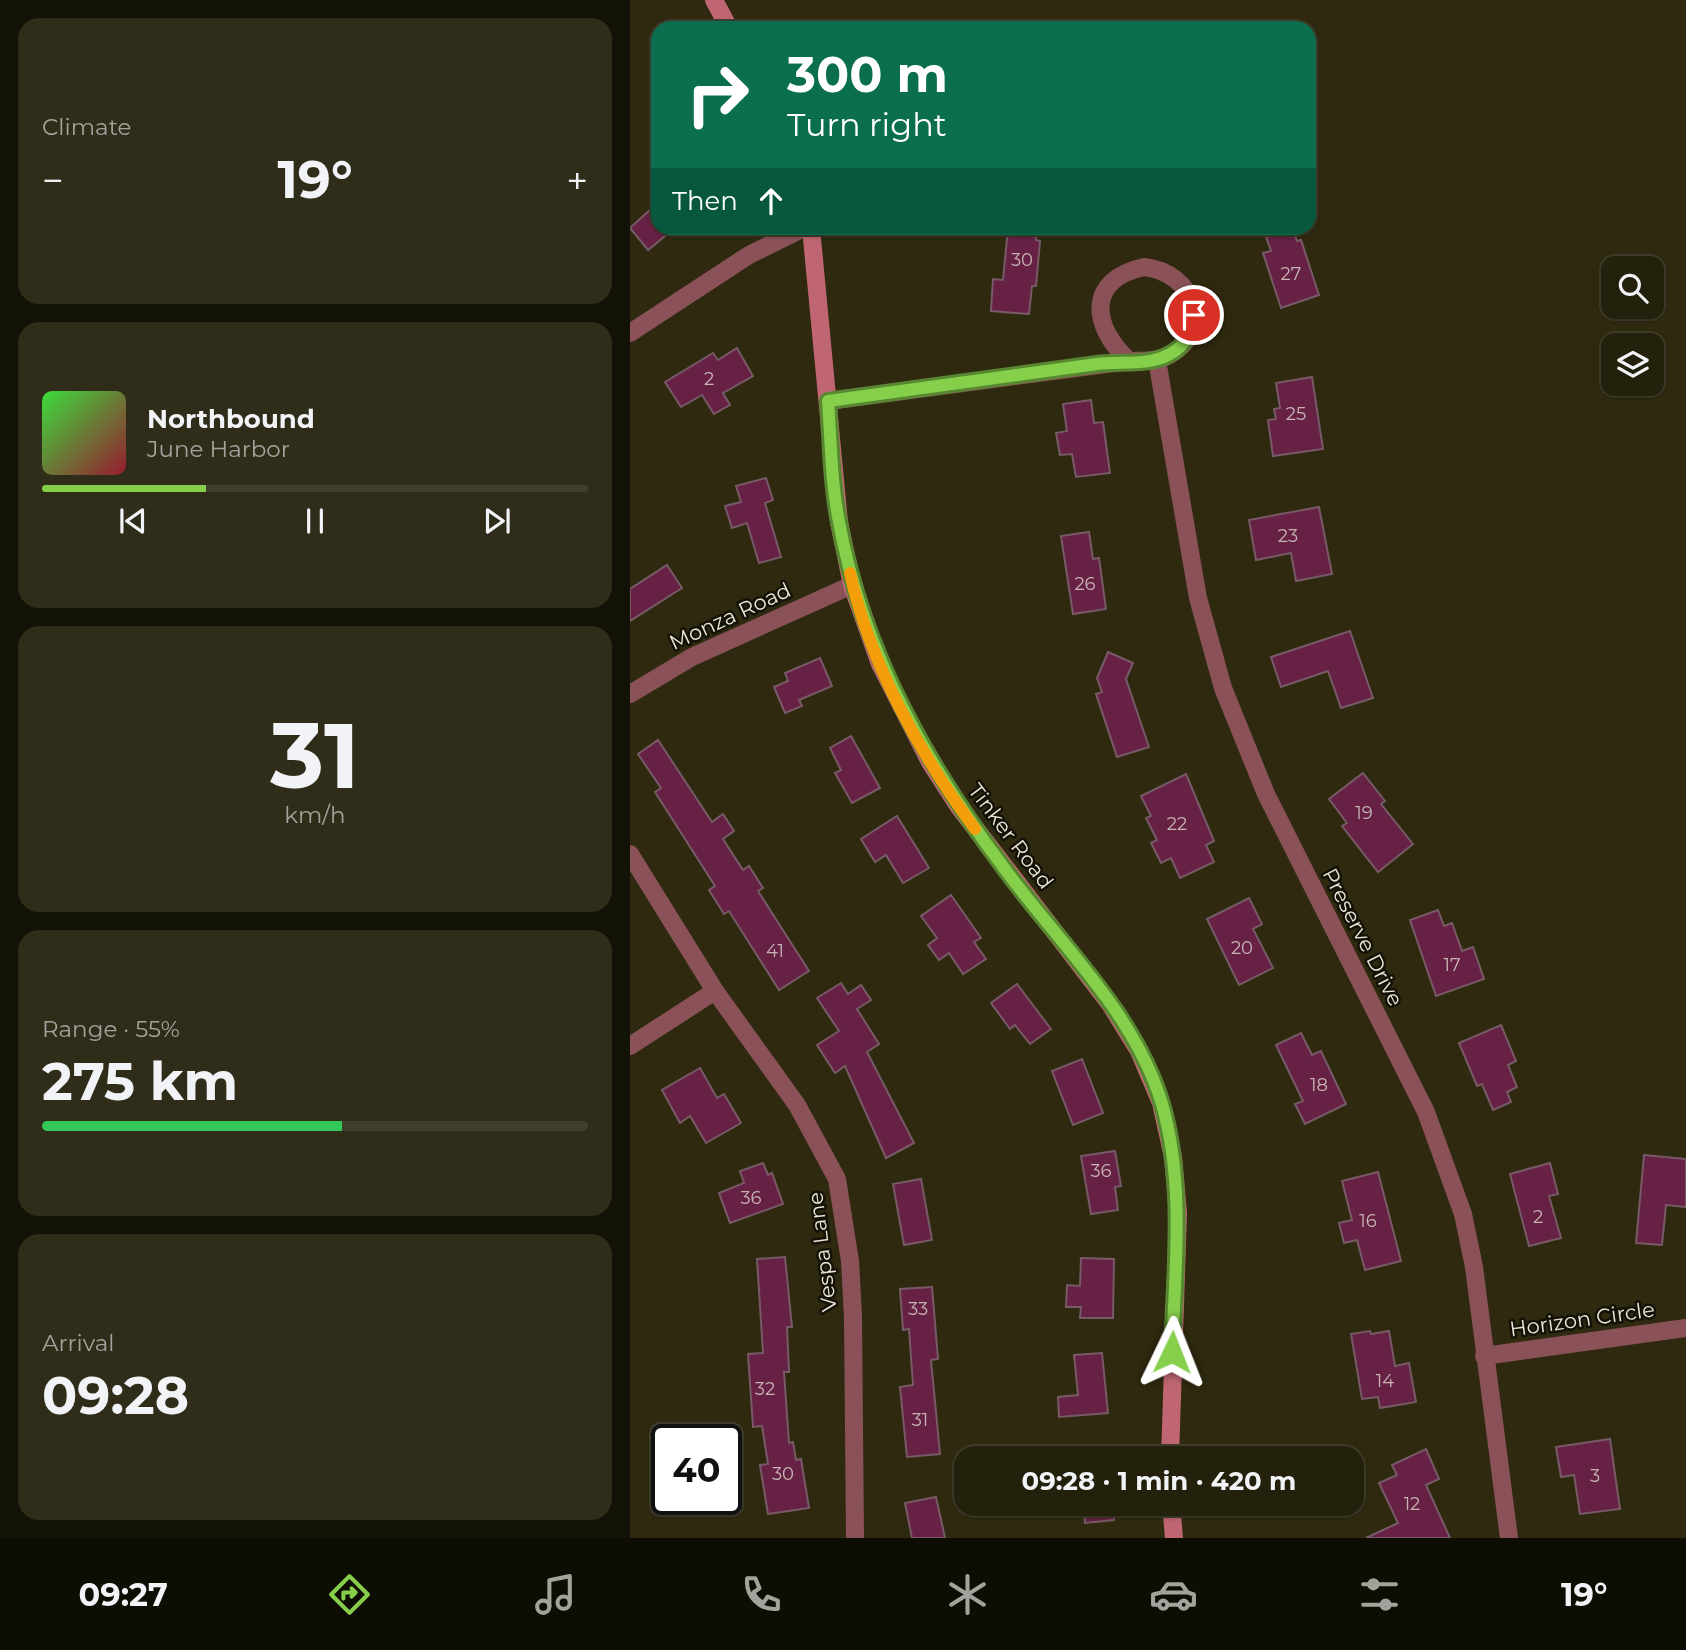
<!DOCTYPE html>
<meta charset="utf-8">
<style>
:root{--surface:#23200b;--page:#2f2d19;--text:#f1f3f6;--muted:#a3a39d;--line:#403e2c;--accent:#86cf4b}
body{margin:0;font-family:Montserrat,sans-serif;background:var(--page);color:var(--text);height:100vh;display:flex;flex-direction:column;font-size:26px;white-space:nowrap}
*{box-sizing:border-box;margin:0}
p{font-size:23px;color:var(--muted)}
.icon{flex:none;width:38px;height:38px;fill:none;stroke:currentColor;stroke-width:2;stroke-linecap:round;stroke-linejoin:round}
.map{position:relative;flex:1;overflow:hidden}
.drawer{display:flex;flex-direction:column;gap:18px;padding:18px;background:#131206;width:630px}
.drawer>*{flex:none}
.guide{position:absolute;left:21px;top:21px;width:665px;height:214px;border-radius:21px;box-shadow:0 2px 5px #0004,0 0 0 2px var(--line);background:#0b6e4f;color:#fff;overflow:hidden}
.fabs{position:absolute;left:971px;top:256px;display:grid;gap:14px}
.fabs a{display:grid;place-items:center;width:63px;height:63px;border-radius:14px;background:var(--surface);box-shadow:0 2px 5px #0004,0 0 0 2px var(--line);font-size:35px}
.speed{position:absolute;left:21px;top:1424px;display:flex;gap:14px;font-size:35px;font-weight:700;text-align:center}
.speed>*{display:grid;place-content:center;width:91px;height:91px;border-radius:50%;background:var(--surface);box-shadow:0 2px 5px #0004,0 0 0 2px var(--line);line-height:1}
.speed .limit{border:4px solid #111;border-radius:10px;background:#fff;color:#111}
.pin{position:absolute;display:grid;place-items:center;width:60px;height:60px;color:#fff;margin:-30px;border:4px solid #fff;border-radius:50%;box-shadow:0 2px 7px #0007}
.me{position:absolute;width:77px;margin:-38px;rotate:2deg;stroke-linejoin:round;filter:drop-shadow(0 0 5px #0008)}
.turn{display:flex;align-items:center;gap:24px;height:147px;padding:0 21px;font-size:32px}
.turn .icon{width:91px;height:91px;stroke-width:2.5}
.turn b{display:block;font-size:49px;line-height:60px}
.then{display:flex;align-items:center;height:66px;padding:0 21px;background:#0003;gap:14px;font-size:26px}
.big{font-size:52px;font-weight:700;line-height:1.1}
.drawer .widget{flex:1;display:flex;flex-direction:column;justify-content:center;gap:10px;min-width:0;padding:0 24px;border-radius:21px;background:var(--page)}
.drawer .dial{align-items:center;gap:0}
.dial b{font-size:91px;line-height:1}
.song{display:flex;align-items:center;gap:21px}
.cover{width:84px;height:84px;border-radius:10px;background:linear-gradient(135deg,hsl(120 70% 55%),hsl(350 70% 35%))}
.played{height:7px;border-radius:4px;background:linear-gradient(90deg,var(--accent) 30%,var(--line) 30%)}
.keys{display:flex;justify-content:space-around;direction:ltr}
.heat{display:flex;justify-content:space-between;align-items:center;font-size:38px;direction:ltr}
.charge{height:10px;border-radius:5px;background:linear-gradient(90deg,#34c759 55%,var(--line) 0)}
.trip{position:absolute;left:324px;top:1446px;width:410px;height:70px;border-radius:21px;background:var(--surface);box-shadow:0 2px 5px #0004,0 0 0 2px var(--line);font-weight:700;line-height:70px;text-align:center}
.tabs{display:flex;height:112px;justify-content:space-around;align-items:center;background:#0e0d04;color:var(--muted)}
.tabs .icon{width:49px;height:49px}
.tabs .selected{color:var(--accent)}
.tabs b{font-size:32px;color:var(--text)}
main{display:flex;flex:1;min-height:0}
.map>svg:first-child{display:block}
.building{fill:#662145;stroke:#775a66;stroke-width:2}
.lines{fill:none;stroke-linecap:round;stroke-linejoin:round}
.street{stroke:#8a5258;stroke-width:18}
.secondary{stroke:#bf6672;stroke-width:18}
.route-casing{stroke:#578731;stroke-width:18}
.route{stroke:#86cf4b;stroke-width:12}
.slow{stroke:#f59e0b;stroke-width:12}
.labels{text-anchor:middle;dominant-baseline:central;stroke-width:5;stroke-linejoin:round;paint-order:stroke}
.number-label{font-size:18px;fill:#c8b5b2}
.street-label{font-size:21px;fill:#e9e6d7;stroke:#141207}
</style>
<main>
<section class="drawer">
<div class="widget"><p>Climate</p>
<div class="heat"><a>−</a><b class="big">19°</b><a>+</a></div>
</div>
<div class="widget">
<div class="song"><i class="cover"></i><div><b>Northbound</b><p>June Harbor</p></div></div>
<div class="played"></div>
<div class="keys"><svg class="icon" aria-label="previous" viewBox="0 0 24 24"><path d="M18 5L8 12l10 7zM5 5v14"/></svg><svg class="icon" aria-label="pause" viewBox="0 0 24 24"><path d="M8 5v14M16 5v14"/></svg><svg class="icon" aria-label="next" viewBox="0 0 24 24"><path d="M6 5l10 7-10 7zM19 5v14"/></svg></div>
</div>
<div class="widget dial"><b>31</b><p>km/h</p></div>
<div class="widget"><p>Range · 55%</p><b class="big">275 km</b><div class="charge"></div></div>
<div class="widget"><p>Arrival</p><b class="big">09:28</b></div>
</section>
<div class="map">
<svg width="1056" height="1538" viewBox="0 0 1056 1538">
<rect width="100%" height="100%" fill="#2f2a0f"/>
<g class="building">
<path d="M21 209 28 217V228L41 231 18 250 0 228Z"/>
<path d="M378 228H407L406 240 410 241 406 286H402L399 314 361 311 363 279 373 280Z"/>
<path d="M633 228H662L667 241 671 240 689 295 651 308 633 253 641 251Z"/>
<path d="M107 348 123 376 93 393 100 405 84 414 72 395 51 407 35 382 83 353 88 360Z"/>
<path d="M682 377 693 449 643 456 638 420 646 419 644 409 650 408 646 383Z"/>
<path d="M461 400 464 423 473 422 480 473 446 477 442 454 430 455 426 433 437 431 433 404Z"/>
<path d="M136 478 143 500 135 503 151 557 129 563 117 523 102 528 95 506 111 502 106 486Z"/>
<path d="M689 507 702 574 666 581 661 553 626 560 619 520Z"/>
<path d="M459 532 463 559 469 558 476 609 443 614 431 536Z"/>
<path d="M37 565 52 588 0 621V589Z"/>
<path d="M720 631 743 698 711 708 698 671 651 687 641 657Z"/>
<path d="M478 652 503 663 496 679 519 747 487 757 466 694 472 692 467 678Z"/>
<path d="M190 658 202 686 169 700 172 706 155 713 144 687 158 681 155 673Z"/>
<path d="M221 736 250 788 222 803 205 773 211 770 200 748Z"/>
<path d="M28 740 82 822 93 814 104 831 93 839 113 870 119 866 133 888 128 891 179 971 149 990 99 911 94 914 79 890 85 886 25 792 31 788 8 754Z"/>
<path d="M733 773 755 801 751 804 783 844 748 872 712 826 717 823 699 799Z"/>
<path d="M556 774 584 841 576 845 584 862 550 878 541 858 531 863 521 843 527 840 516 818 521 816 511 796Z"/>
<path d="M267 816 299 868 273 883 256 855 245 862 231 839Z"/>
<path d="M321 895 351 938 344 942 356 959 333 974 319 953 309 960 298 945 307 938 291 916Z"/>
<path d="M619 898 632 924 623 929 643 968 609 985 577 919Z"/>
<path d="M808 910 814 926 822 923 832 951 843 947 854 979 806 996 780 920Z"/>
<path d="M211 983 218 994 231 985 241 1000 227 1009 249 1044 237 1052 284 1143 256 1158 215 1066 205 1073 187 1045 209 1031 187 998Z"/>
<path d="M387 984 421 1029 400 1044 385 1025 380 1029 361 1003Z"/>
<path d="M871 1025 886 1061 878 1065 887 1087 877 1092 881 1102 863 1110 852 1084 847 1086 829 1043Z"/>
<path d="M671 1033 682 1055 691 1051 716 1104 675 1124 665 1104 673 1101 646 1045Z"/>
<path d="M452 1059 473 1113 443 1125 422 1071Z"/>
<path d="M70 1068 87 1098 94 1094 111 1123 76 1143 60 1116 50 1123 32 1090Z"/>
<path d="M485 1151 491 1186 485 1187 488 1210 461 1214 451 1156Z"/>
<path d="M1014 1155 1056 1159V1207L1036 1205 1032 1245 1006 1243Z"/>
<path d="M133 1163 138 1175 142 1173 153 1204 100 1223 89 1193 114 1183 110 1171Z"/>
<path d="M920 1163 928 1194 919 1196 931 1238 899 1246 880 1174Z"/>
<path d="M748 1172 771 1261 735 1270 727 1240 714 1243 709 1223 722 1220 712 1181Z"/>
<path d="M291 1179 302 1240 274 1245 263 1184Z"/>
<path d="M155 1257 162 1327H157L159 1372H154L159 1443 163 1442 166 1460 171 1459 179 1508 138 1514 130 1465 138 1464 132 1426 123 1427 118 1354 133 1353 127 1259Z"/>
<path d="M451 1258 484 1259 483 1318H450L451 1307H436L437 1285 450 1286Z"/>
<path d="M302 1287 308 1359 301 1360 310 1454 277 1457 270 1387 283 1385 279 1329 273 1330 270 1289Z"/>
<path d="M740 1331 741 1334 759 1331 765 1366 779 1363 786 1402 750 1408 748 1397 732 1399 721 1334Z"/>
<path d="M472 1353 478 1413 429 1417 428 1397 448 1395 444 1355Z"/>
<path d="M980 1439 990 1509 950 1514 944 1475 931 1477 926 1447Z"/>
<path d="M796 1449 809 1479 796 1485 820 1538H736L768 1523 749 1483 767 1475 762 1465Z"/>
<path d="M306 1497 315 1538H282L275 1503Z"/>
<path d="M453 1503H483L484 1520 455 1523Z"/>
</g>
<g class="lines">
<g class="street">
<path d="M514 267C563 272 585 328 541 354 528 362 513 360 499 361 462 327 455 280 514 267Z"/>
<path d="M0 333 119 255 174 228"/>
<path d="M527 360 568 598 593 688 636 794 796 1112 833 1214 844 1267 879 1538"/>
<path d="M198 401 499 361"/>
<path d="M0 694 62 657 222 585"/>
<path d="M0 854 85 991 167 1105 207 1179 220 1261 223 1317 225 1538"/>
<path d="M0 1046 85 991"/>
<path d="M854 1356 1056 1328"/>
</g>
<g class="secondary">
<path d="M84 0 99 28"/>
<path d="M181 228 209 522 222 585 250 664 300 762 329 807 480 1004 509 1051 531 1103 543 1157 548 1213 540 1458"/>
<path d="M541 1503 544 1538"/>
</g>
</g>
<g class="lines">
<g class="route-casing">
<path id="route" d="M542 1352C545 1269 555 1184 532 1104 505 1014 431 945 377 872 297 766 233 653 209 522 201 482 201 441 198 401 288 389 377 376 467 364 490 361 520 366 540 354 556 346 561 331 564 315"/>
</g>
<use href="#route" class="route"/>
<path class="slow" d="M220 573C240 664 290 754 345 829"/>
</g>
<g class="labels">
<g class="number-label">
<text x="392" y="260">30</text>
<text x="661" y="274">27</text>
<text x="79" y="379">2</text>
<text x="666" y="414">25</text>
<text x="658" y="536">23</text>
<text x="455" y="584">26</text>
<text x="734" y="813">19</text>
<text x="547" y="824">22</text>
<text x="612" y="948">20</text>
<text x="145" y="951">41</text>
<text x="822" y="965">17</text>
<text x="689" y="1085">18</text>
<text x="471" y="1171">36</text>
<text x="121" y="1198">36</text>
<text x="908" y="1217">2</text>
<text x="738" y="1221">16</text>
<text x="288" y="1309">33</text>
<text x="755" y="1381">14</text>
<text x="135" y="1389">32</text>
<text x="290" y="1420">31</text>
<text x="153" y="1474">30</text>
<text x="965" y="1476">3</text>
<text x="782" y="1504">12</text>
</g>
<g class="street-label">
<text transform="translate(100 616) rotate(-25)">Monza Road</text>
<text transform="translate(381 836) rotate(53)">Tinker Road</text>
<text transform="translate(733 937) rotate(63)">Preserve Drive</text>
<text transform="translate(192 1252) rotate(-97)">Vespa Lane</text>
<text transform="translate(952 1319) rotate(-8)">Horizon Circle</text>
</g>
</g>
</svg>
<div class="fabs">
<a><svg class="icon" aria-label="search" viewBox="0 0 24 24"><circle cx="10" cy="10" r="6"/><path d="M15 15l6 6"/></svg></a>
<a><svg class="icon" aria-label="layers" viewBox="0 0 24 24"><path d="M12 4l9 5-9 5-9-5zM3 14l9 5 9-5"/></svg></a>
</div>
<div class="speed"><div class="limit">40</div></div>
<div class="pin" style="left:564px;top:315px;background:#d93025"><svg class="icon" aria-label="arrive" viewBox="0 0 24 24"><path d="M6 21V4h12l-3 4 3 4H6"/></svg></div>
<svg class="me" style="left:542px;top:1352px" viewBox="-20 -20 40 40"><path d="M0-17L14 15 0 8-14 15z" fill="#86cf4b" stroke="#fff" stroke-width="4"/></svg>
<div class="trip">09:28 · 1 min · 420 m</div>
<div class="guide">
<div class="turn"><svg class="icon" aria-label="right" viewBox="0 0 24 24"><path d="M7 20v-9h11M14 6l5 5-5 5"/></svg><div><b>300 m</b>Turn right</div></div>
<div class="then">Then<svg class="icon" aria-label="ahead" viewBox="0 0 24 24"><path d="M12 20V5M6 11l6-6 6 6"/></svg></div>
</div>
</div>
</main>
<nav class="tabs">
<b>09:27</b>
<svg class="icon selected" aria-label="directions" viewBox="0 0 24 24"><path d="M12 3l9 9-9 9-9-9zM9 14v-3h6M13 9l2 2-2 2"/></svg>
<svg class="icon" aria-label="music" viewBox="0 0 24 24"><path d="M9 18V5l10-2v13"/><circle cx="6" cy="18" r="3"/><circle cx="16" cy="16" r="3"/></svg>
<svg class="icon" aria-label="phone" viewBox="0 0 24 24"><path d="M5 4h4l2 5-3 2q2 4 5 5l2-3 5 2v4C11 20 4 13 5 4z"/></svg>
<svg class="icon" aria-label="climate" viewBox="0 0 24 24"><path d="M12 3v18M4 7l16 10M4 17L20 7"/></svg>
<svg class="icon" aria-label="car" viewBox="0 0 24 24"><path d="M5 17H2v-5l4-1 3-4h7l3 4 3 1v5h-3M9 17h6M6 11h13"/><circle cx="7" cy="17" r="2"/><circle cx="17" cy="17" r="2"/></svg>
<svg class="icon" aria-label="filters" viewBox="0 0 24 24"><path d="M4 7h16M4 17h16"/><circle cx="9" cy="7" r="2"/><circle cx="15" cy="17" r="2"/></svg>
<b>19°</b>
</nav>
